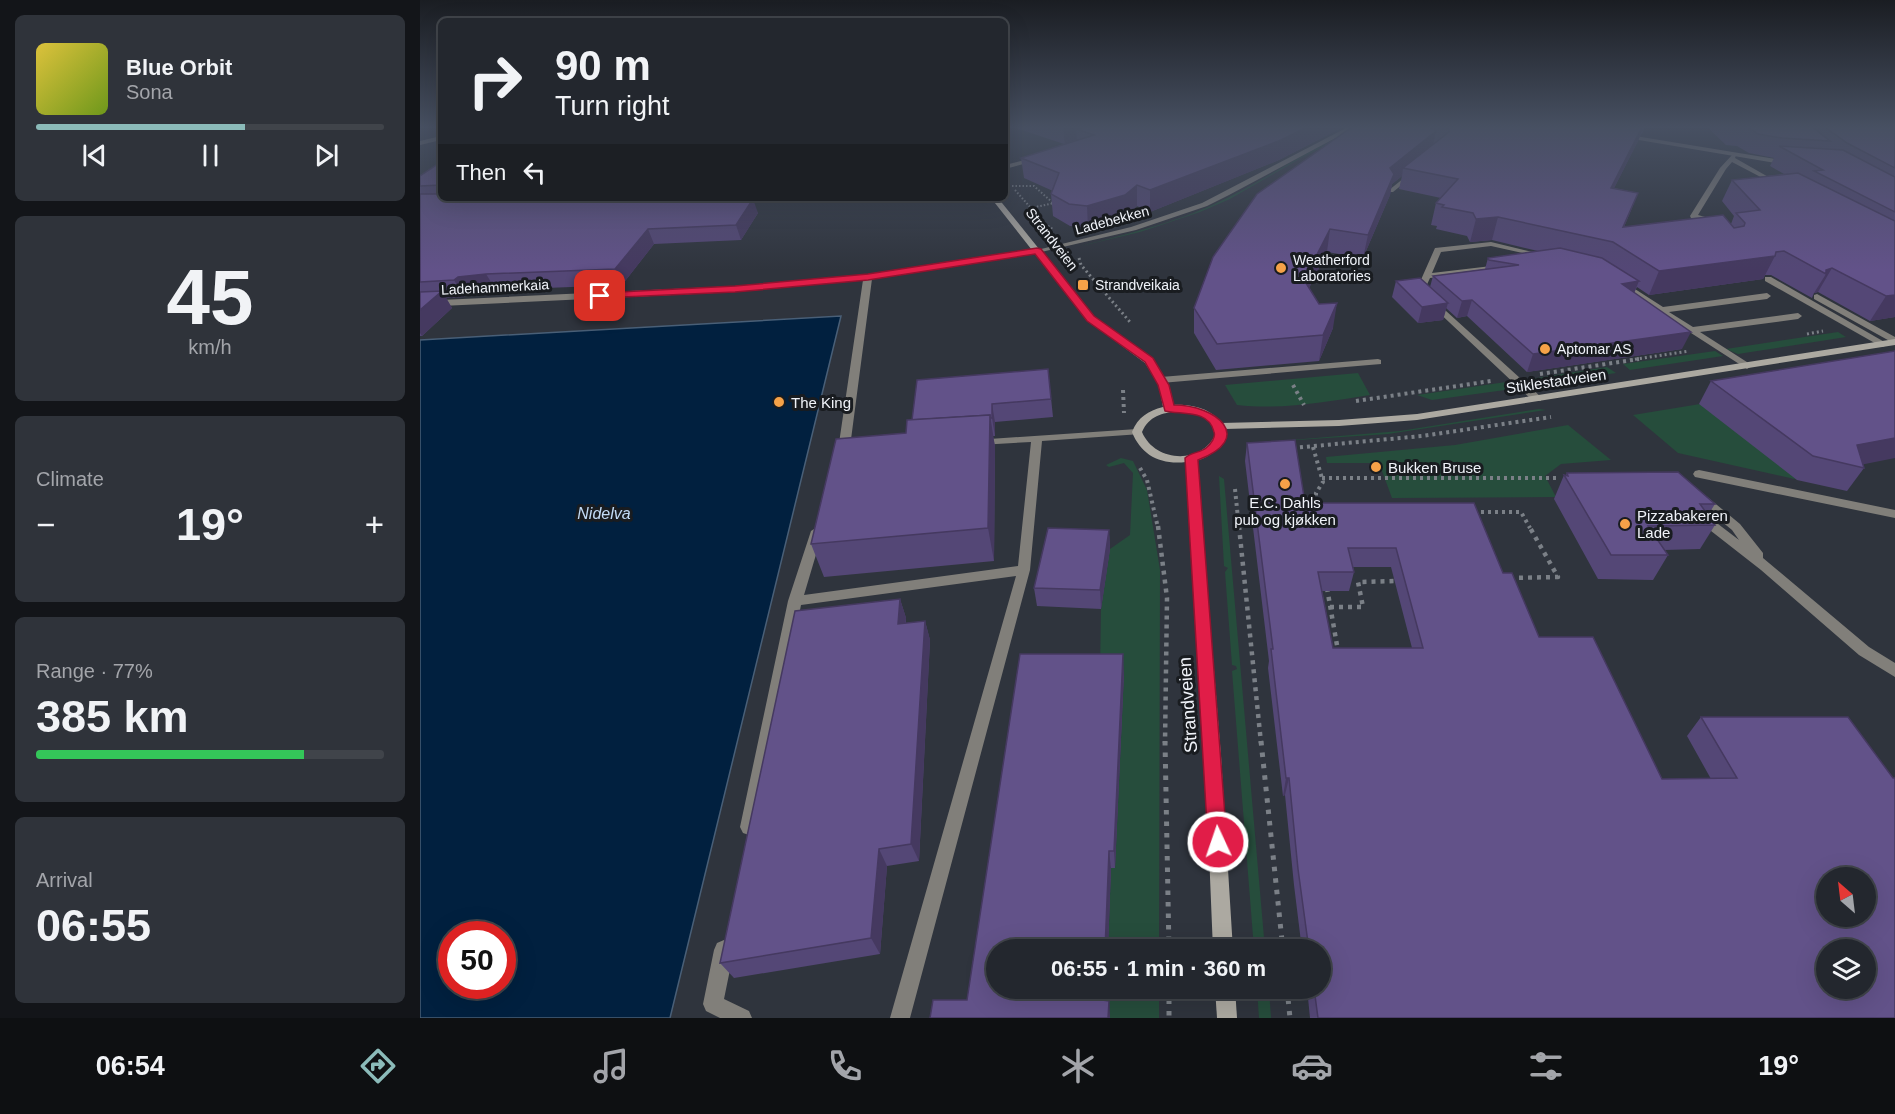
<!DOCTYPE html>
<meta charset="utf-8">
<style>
:root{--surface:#23272e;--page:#2f333a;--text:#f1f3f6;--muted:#a3a5aa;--line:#40444a;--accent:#8bbbb9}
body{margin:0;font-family:Helvetica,sans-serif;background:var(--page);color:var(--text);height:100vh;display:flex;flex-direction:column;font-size:22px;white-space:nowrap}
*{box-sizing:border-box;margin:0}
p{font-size:20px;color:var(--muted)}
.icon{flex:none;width:33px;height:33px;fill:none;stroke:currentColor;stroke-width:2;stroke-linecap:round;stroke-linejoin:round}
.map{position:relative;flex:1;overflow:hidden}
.drawer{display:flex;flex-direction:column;gap:15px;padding:15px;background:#131519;width:420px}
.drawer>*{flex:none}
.hud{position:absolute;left:18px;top:18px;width:570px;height:183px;border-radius:9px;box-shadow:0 6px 24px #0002,0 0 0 2px var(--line);background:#23272e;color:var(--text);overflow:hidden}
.needle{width:39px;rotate:332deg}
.tools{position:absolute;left:1396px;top:867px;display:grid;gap:12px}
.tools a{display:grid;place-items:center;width:60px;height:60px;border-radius:50%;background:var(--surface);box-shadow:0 6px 24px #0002,0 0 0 2px var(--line);font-size:30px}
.speed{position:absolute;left:18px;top:921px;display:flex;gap:12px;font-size:30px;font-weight:700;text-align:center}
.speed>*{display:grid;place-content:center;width:78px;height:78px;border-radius:50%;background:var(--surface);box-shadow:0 6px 24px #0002,0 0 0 2px var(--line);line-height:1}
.speed .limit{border:9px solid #d22;background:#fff;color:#111}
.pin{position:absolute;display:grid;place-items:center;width:51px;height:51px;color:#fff;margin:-26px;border-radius:12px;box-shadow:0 3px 9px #0006}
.me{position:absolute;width:66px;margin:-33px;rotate:357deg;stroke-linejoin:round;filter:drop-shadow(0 0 4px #0008)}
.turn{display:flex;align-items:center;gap:21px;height:126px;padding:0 18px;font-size:27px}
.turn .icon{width:78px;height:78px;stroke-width:2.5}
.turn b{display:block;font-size:42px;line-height:51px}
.then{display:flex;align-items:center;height:57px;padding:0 18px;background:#0003;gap:12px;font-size:22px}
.big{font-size:45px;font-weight:800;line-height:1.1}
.drawer .card{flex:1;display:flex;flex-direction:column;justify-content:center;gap:9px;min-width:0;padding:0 21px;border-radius:9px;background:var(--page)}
.drawer .dial{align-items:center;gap:0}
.dial b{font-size:78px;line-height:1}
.song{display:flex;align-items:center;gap:18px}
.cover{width:72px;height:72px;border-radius:9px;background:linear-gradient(135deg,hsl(50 70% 55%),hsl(80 70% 35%))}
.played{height:6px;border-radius:3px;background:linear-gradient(90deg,var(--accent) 60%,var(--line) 60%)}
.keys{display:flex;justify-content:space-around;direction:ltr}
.heat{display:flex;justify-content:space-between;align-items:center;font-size:33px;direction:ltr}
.charge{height:9px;border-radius:4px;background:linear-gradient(90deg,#34c759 77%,var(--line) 0)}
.trip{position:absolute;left:566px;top:939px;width:345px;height:60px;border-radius:30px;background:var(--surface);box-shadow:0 6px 24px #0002,0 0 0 2px var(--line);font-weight:800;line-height:60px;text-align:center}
.tab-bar{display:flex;height:96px;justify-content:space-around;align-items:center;background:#0e1012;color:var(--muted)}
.tab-bar .icon{width:42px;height:42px}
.tab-bar .current{color:var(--accent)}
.tab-bar b{font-size:27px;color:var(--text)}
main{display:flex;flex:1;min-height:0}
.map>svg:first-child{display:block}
.green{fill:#264d3c}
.water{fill:#01203f;stroke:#495f77;stroke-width:1.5;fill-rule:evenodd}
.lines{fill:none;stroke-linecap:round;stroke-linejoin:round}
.path-far4{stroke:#7b8087;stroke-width:2;stroke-dasharray:1.5 2;stroke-linecap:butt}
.path-far3{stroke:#7b8087;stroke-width:3;stroke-dasharray:2 3;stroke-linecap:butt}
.path-far2{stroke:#7b8087;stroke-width:4;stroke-dasharray:3 4;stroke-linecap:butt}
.path-far1{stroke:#7b8087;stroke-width:4.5;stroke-dasharray:4 5;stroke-linecap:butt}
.path{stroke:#7b8087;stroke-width:5;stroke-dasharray:4.5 7;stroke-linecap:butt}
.lane{fill:#817f7a;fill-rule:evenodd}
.street{fill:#817f7a;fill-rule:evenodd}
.secondary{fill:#aca9a1;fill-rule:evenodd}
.wall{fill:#544776;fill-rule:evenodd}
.shaded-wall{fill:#453960}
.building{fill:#625289;stroke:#453960;stroke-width:1.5;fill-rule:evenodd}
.route{fill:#e11d48;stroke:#92132f;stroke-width:1.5}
.poi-dot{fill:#f6a248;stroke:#191c20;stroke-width:2}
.labels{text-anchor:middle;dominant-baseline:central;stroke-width:6;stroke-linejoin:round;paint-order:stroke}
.far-street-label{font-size:14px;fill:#f0f3f9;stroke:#191c20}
.far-poi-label{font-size:14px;fill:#f0f3f9;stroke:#191c20;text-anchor:start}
.street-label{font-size:15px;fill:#f0f3f9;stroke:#191c20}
.poi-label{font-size:15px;fill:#f0f3f9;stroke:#191c20;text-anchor:start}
.water-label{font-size:16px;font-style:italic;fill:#c2dbf6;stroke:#191c20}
.near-street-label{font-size:18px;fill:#f0f3f9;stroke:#191c20}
</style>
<main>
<section class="drawer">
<div class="card">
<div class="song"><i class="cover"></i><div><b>Blue Orbit</b><p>Sona</p></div></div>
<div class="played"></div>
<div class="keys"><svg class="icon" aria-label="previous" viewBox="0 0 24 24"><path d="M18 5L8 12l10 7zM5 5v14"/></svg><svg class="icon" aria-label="pause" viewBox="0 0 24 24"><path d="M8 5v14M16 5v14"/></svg><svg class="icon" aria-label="next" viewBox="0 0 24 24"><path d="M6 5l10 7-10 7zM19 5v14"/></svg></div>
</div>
<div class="card dial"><b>45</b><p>km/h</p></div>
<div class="card"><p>Climate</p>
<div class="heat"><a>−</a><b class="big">19°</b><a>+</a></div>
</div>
<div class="card"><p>Range · 77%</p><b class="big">385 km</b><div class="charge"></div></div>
<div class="card"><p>Arrival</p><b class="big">06:55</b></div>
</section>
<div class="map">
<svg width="1475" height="1018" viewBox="0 0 1475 1018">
<rect width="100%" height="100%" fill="#2f343d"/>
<g class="green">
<path d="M922 136H924L881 158 810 199 780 212 720 232 661 246C711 233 763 221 809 197 847 178 882 154 922 136Z"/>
<path d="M1418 332 1426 337 1318 354 1306 349Z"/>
<path d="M1295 351 1303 356 1210 370 1203 364Z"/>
<path d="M1187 367 1196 373 1119 385 1104 380Z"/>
<path d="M938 373 950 395C906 402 862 410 817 405L805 385Z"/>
<path d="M1086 382 1085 390 1012 400 997 395Z"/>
<path d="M1280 404 1379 480 1258 453 1213 415Z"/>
<path d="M1119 409 1126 410 968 434 848 442 980 431Z"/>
<path d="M1148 425 1191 460 1141 464 1125 476 1136 497 972 498 959 463H907L906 457 1035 445Z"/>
<path d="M701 458 713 461 727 490 740 570 739 949H688L691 868H695L704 673H680L681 609 690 549 710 535 713 473 704 463 689 467 686 465Z"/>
<path d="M799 476 804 479 845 949H834L812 671 817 669 816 666 812 665 805 572 808 568 804 566Z"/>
<path d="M686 989H739V1018H690V1015H685Z"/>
<path d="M837 989H849L851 1018H839Z"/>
</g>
<path class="water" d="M421 316 250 1018H0V340ZM32 934H82V986H32Z"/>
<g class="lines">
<g class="path-far4">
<path d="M592 186H614L633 203"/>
<path d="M595 190 625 224 633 229"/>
<path d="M610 208 635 203"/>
</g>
<g class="path-far3">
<path d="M659 258 661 265 710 322"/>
<path d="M1387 334 1403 331"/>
<path d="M1210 360 1269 351"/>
</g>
<g class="path-far2">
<path d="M1120 374 1219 359"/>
<path d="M873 385 884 405"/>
<path d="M703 390 704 413"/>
<path d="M936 401 1071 381"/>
<path d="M893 447 903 482 896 493V506"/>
<path d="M873 448 1002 436 1131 417"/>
<path d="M720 468 727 480 738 528"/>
<path d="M902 478H1140"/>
<path d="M815 489 819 528"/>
<path d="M1054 512H1101L1110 528"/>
</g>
<g class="path-far1">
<path d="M738 526 747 598 745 743"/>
<path d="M819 526 841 743"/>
<path d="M1090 578 1138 577 1109 526"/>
<path d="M907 588 918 651"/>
<path d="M910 607H943L938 582 977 581"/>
</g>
<g class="path">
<path d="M745 741 749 950"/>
<path d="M841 741 863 950"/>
<path d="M749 988V1018"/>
<path d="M867 988 870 1018"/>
</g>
<g class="lane">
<path d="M21 136V140L0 145V141Z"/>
<path d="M1312 155H1316L1315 158 1359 183 1354 184 1312 162 1306 169 1278 215 1296 220V224L1271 218 1270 216 1300 168Z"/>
<path d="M989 174 994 175 973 192H969V190Z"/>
<path d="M1071 242 1125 255 1121 257 1071 246 1021 252 1012 273 1080 265 1084 267 1080 269 1010 278 1004 291 1121 397V401H1113L996 291 1015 248Z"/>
<path d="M617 249 621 251 620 253 452 279 430 447 434 450 428 453 420 452 418 450 443 280 315 292 0 307V301L315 286 448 275Z"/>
<path d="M1345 277H1351L1468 344 1463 347 1460 346 1345 281Z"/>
<path d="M1198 282H1204L1243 307 1347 293 1351 296 1347 299 1249 312 1273 327 1378 313 1382 316 1378 319 1280 332 1330 364 1332 366 1327 369 1198 286Z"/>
<path d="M1397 294 1475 337V344L1394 299V295Z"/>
<path d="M958 359 961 360V364L741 383 736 380 741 377Z"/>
<path d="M717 429 722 432 721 434 622 441 610 570 490 1018H470L596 576 381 605 338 827 335 833 329 835 323 833 320 827 368 601 391 531 397 527 403 531 384 595 598 566 611 442 559 445 554 442 555 440Z"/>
<path d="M1279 470 1475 510V518L1275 477 1273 474 1275 471Z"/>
<path d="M1281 494 1285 495 1320 524 1343 553V558L1449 647 1475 663V677L1439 655 1341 570 1277 520 1275 517 1277 514H1285L1319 540 1312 530 1277 501 1275 498 1277 495Z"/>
<path d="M304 940 311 943 314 950 304 999 329 1011 332 1018H300L286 1011 283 1004 294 950 297 943Z"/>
</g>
<g class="street">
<path d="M928 127H936L809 195 787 206 716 230 617 253 613 251 711 227 782 203Z"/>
<path d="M1203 134 1367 161 1370 163 1367 165 1201 137Z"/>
<path d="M616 157 618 158V160L585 169V165Z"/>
</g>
<g class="secondary">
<path d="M21 134V140L18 138Z"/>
<path d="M571 198H578L673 316 732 359 749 385 753 405C770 404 791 408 801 423L919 420 997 414 1475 339V345L997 420 919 426 805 429 806 433C800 449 793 455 777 461L801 756 813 950H793L785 756 766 462C740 465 721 455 712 432 718 417 728 411 743 407L739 385 725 363 667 320ZM758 411C775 412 789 416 796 433 783 465 735 463 722 432 729 416 742 413 758 411Z"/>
<path d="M795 988H815L817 1018H797Z"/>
</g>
</g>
<g class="wall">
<path d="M593 127H923L859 160 730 212 717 206 706 216 668 228 650 226 633 216 631 194 633 191 604 178 601 158 644 144Z"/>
<path d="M932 127H1225L1222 134H1221L1218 141 1194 188 1218 193 1204 227 1311 224 1314 216 1302 201 1312 180 1364 174 1350 166 1354 158 1329 153 1317 146 1306 145 1287 127H1475V317L1450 321 1398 292 1394 293 1392 298 1351 275H1345L1343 279 1229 295 1217 287 1214 293 1262 349 1107 372 1047 316 1037 318 1026 308 1023 320 998 323 972 297 976 281 1010 287 1013 276 1065 269 1068 258 1118 251 1072 240 1050 242 1047 236 1016 229 1017 226 1011 225 1016 203 1021 198 979 189 982 176 972 184 970 195 943 258 907 252 889 288 913 328 899 361 796 370 774 333V308Z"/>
<path d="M21 162V198H323L338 213 321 240 234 244 202 285 76 290 48 293 44 297 26 298 32 308 2 336H0V176Z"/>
<path d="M628 369 633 417 575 422V436H573L575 447 574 561 404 577 391 544 486 433 492 420Z"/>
<path d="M1291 381 1443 464 1444 468 1427 491 1377 480 1279 404Z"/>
<path d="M827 443 885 503 1083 573 1119 637 1242 779H1291L1267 736 1281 717 1475 1018H890L887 988H900V950H882L874 885 865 795 863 796 848 668 849 661 825 461ZM933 567H971L992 648H913L902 591H929L934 572Z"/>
<path d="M1147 473 1295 504 1288 515 1295 525 1280 549 1244 550 1248 555 1233 580 1178 579 1134 499 1144 475H1146Z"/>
<path d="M689 530 690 549 681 609 617 606 614 588Z"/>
<path d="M480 599 486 618V623L505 621 510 640 499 861 467 866 460 954 314 978 300 963Z"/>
<path d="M704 673 695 868H691L686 1000 690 1015V1018H510L547 1000Z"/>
</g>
<g class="shaded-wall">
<path d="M643 127H702L656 129 657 141 645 145Z"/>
<path d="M887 127H923L859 160 730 212V190Z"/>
<path d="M1222 127H1223L1218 141 1183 210 1191 188Z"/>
<path d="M1016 131 1012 150 983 168 982 176 972 184 970 195 943 258 948 235 970 168Z"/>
<path d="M717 185V206L706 216 668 228 667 206Z"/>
<path d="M1218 193 1209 215 1196 245 1203 227Z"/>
<path d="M333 199 338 213 321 240 316 225Z"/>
<path d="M1078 217 1072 240 1050 242 1056 219Z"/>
<path d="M228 229 234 244 202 285 195 269Z"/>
<path d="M910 229 907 252 881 304 884 280Z"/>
<path d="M1355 256 1343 279 1229 295 1239 271Z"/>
<path d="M1412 268 1398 292 1394 293 1406 274V270Z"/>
<path d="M66 274 76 290 48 293 44 297 34 280 38 277Z"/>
<path d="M1219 281 1212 298 1202 284Z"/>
<path d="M22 291 32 308 2 336 0 333V310Z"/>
<path d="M1475 295V317L1450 321 1466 296Z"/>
<path d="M1052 300 1047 316 1037 318 1042 301Z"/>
<path d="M917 303 913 328 899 361 903 335Z"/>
<path d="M1028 303 1023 320 998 323 1002 307Z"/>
<path d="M1271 332 1262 349 1107 372 1113 354Z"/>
<path d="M572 404 575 422V436L572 418Z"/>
<path d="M570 415 575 447 574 561 568 528Z"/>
<path d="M1475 438V458L1435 466 1437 445Z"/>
<path d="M689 530 690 549 681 609 680 590Z"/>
<path d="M480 599 486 618 484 643 478 624Z"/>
<path d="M505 621 510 640 499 861 491 844Z"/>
<path d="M703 654 704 673 695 868 694 851Z"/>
<path d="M866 778H869L865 795 863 796Z"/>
<path d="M459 849 467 866 460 954 451 938Z"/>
<path d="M689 851 691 868 688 950H685Z"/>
<path d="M684 988H686L685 1015 683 1000Z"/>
<path d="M689 1001 690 1015V1018H688Z"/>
</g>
<g class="building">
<path d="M664 127H887L861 140 730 190 717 185 705 195 667 206 649 204 631 194 639 173 601 158 674 135 656 129Z"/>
<path d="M932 127H1010L1016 131 970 168 974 174 948 235 910 229 884 280 899 304 917 303 903 335 797 344 774 308 793 257 837 194Z"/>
<path d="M1026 127H1222L1191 188 1218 193 1203 227 1303 215 1314 228 1324 226 1325 223 1316 213 1340 210 1312 180 1378 173 1475 221V295L1466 296 1412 268 1406 270V274L1364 251 1356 252 1355 256 1239 271 1193 242 1078 217 1056 219 1053 213 1022 207 1024 205 1016 203 1038 179 983 168 1029 132V129Z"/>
<path d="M1328 127H1392L1410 141 1362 138 1338 134Z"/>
<path d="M1405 127H1475V168L1427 143Z"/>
<path d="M1359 146 1423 150 1475 177V212L1394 171 1403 170Z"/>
<path d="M21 162V185L0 186V176Z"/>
<path d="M0 194H21V198L333 199 316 225 228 229 195 269 66 274 38 277 34 280 0 282Z"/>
<path d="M1140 248 1182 258 1219 281 1202 284 1271 332 1113 354 1052 300 1042 301 1013 276 1099 265 1069 260 1068 258Z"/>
<path d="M1000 278 1028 303 1002 307 976 281Z"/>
<path d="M22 291 0 310V292Z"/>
<path d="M1475 351V438L1437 445 1444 468 1393 456 1291 381Z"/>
<path d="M628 369 631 399 572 404V418H570V415L492 420 497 380Z"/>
<path d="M570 415 568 528 391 544 416 439 486 433 487 420Z"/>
<path d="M875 440 885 503H1054L1083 573H1092L1119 637H1173L1242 779 1317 778 1281 717H1428L1473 778H1475V1018H898L894 988H900V950H889L878 869 869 778H866L851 649H853L827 443ZM928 548H976L1003 648H913L898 572H934ZM1407 878H1446V916H1407ZM1407 950H1446V988H1407Z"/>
<path d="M1258 472 1295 504H1280L1295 525 1228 526 1248 555H1191L1144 475 1148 476 1147 473Z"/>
<path d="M628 528 689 530 680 590 614 588Z"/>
<path d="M480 599 478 624 505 621 491 844 459 849 451 938 300 963 375 611Z"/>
<path d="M600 654H703L694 851H689L685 950H576V988H684L683 1000 689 1001 688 1018H510L513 1000H547Z"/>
</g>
<linearGradient id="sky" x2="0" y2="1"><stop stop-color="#1a1d22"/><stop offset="0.47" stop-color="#475062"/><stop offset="1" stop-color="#475062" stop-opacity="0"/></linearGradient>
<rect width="1475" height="270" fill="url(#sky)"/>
<path class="route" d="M617 248 621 249 674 316 733 358 749 385 754 405C796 405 836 438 778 460L807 842 805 849 798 852 791 849 788 842 765 458C771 452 780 453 786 448 791 444 796 437 794 432 789 409 761 415 745 411L738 385 725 362 667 321 615 254 448 280 315 292 180 298 176 296 180 293 315 286 448 274Z"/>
<g class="poi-dot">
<circle cx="861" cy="268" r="6"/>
<rect x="657" y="279" width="12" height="12" rx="3"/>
<circle cx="1125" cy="349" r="6"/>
<circle cx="359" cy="402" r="6"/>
<circle cx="956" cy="467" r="6"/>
<circle cx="865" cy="484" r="6"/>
<circle cx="1205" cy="524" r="6"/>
</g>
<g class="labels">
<g class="far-street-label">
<text transform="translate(692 220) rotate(-15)">Ladebekken</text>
<text transform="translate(632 239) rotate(52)">Strandveien</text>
<text transform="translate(75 287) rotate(-3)">Ladehammerkaia</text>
</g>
<g class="far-poi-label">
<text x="873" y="260">Weatherford<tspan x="873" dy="16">Laboratories</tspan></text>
<text x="675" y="285">Strandveikaia</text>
<text x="1137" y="349">Aptomar AS</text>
</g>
<g class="street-label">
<text transform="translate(1136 381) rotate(-8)">Stiklestadveien</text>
</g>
<g class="poi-label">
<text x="371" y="402">The King</text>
<text x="968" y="467">Bukken Bruse</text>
<text x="865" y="502" text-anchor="middle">E.C. Dahls<tspan x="865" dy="17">pub og kjøkken</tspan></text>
<text x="1217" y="515">Pizzabakeren<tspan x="1217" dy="17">Lade</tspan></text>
</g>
<g class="water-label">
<text x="184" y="513">Nidelva</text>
</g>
<g class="near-street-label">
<text transform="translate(768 705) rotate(-94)">Strandveien</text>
</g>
</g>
</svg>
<div class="tools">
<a><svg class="needle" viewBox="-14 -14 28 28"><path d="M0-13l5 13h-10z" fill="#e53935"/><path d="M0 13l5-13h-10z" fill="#a3a5aa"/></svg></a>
<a><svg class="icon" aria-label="layers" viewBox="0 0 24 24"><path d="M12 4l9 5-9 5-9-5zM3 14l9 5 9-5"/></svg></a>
</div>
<div class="speed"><div class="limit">50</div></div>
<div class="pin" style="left:180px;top:296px;background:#d93025"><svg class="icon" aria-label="arrive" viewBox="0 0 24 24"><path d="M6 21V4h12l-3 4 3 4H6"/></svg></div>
<svg class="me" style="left:798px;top:842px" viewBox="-20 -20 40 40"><circle r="17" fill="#e11d48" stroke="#fff" stroke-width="3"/><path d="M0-11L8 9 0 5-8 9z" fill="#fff"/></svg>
<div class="trip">06:55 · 1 min · 360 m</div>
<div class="hud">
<div class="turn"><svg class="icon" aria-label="right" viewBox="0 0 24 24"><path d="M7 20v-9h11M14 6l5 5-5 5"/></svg><div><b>90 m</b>Turn right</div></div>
<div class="then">Then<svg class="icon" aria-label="left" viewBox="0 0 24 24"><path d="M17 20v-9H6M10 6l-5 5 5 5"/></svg></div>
</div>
</div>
</main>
<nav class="tab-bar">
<b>06:54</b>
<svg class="icon current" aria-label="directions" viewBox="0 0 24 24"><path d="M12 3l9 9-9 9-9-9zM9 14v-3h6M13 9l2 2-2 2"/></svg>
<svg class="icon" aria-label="music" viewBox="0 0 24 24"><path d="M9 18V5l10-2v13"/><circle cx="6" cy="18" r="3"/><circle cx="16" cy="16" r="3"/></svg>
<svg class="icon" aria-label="phone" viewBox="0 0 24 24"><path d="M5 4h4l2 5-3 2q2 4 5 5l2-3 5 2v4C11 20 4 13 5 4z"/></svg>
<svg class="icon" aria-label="climate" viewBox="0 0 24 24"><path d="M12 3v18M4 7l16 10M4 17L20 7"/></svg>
<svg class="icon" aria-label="car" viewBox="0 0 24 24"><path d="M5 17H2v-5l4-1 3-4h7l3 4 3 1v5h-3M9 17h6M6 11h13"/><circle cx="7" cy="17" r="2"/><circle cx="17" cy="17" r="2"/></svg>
<svg class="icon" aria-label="filters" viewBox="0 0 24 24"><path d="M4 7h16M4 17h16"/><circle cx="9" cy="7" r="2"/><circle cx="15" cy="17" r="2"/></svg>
<b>19°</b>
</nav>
